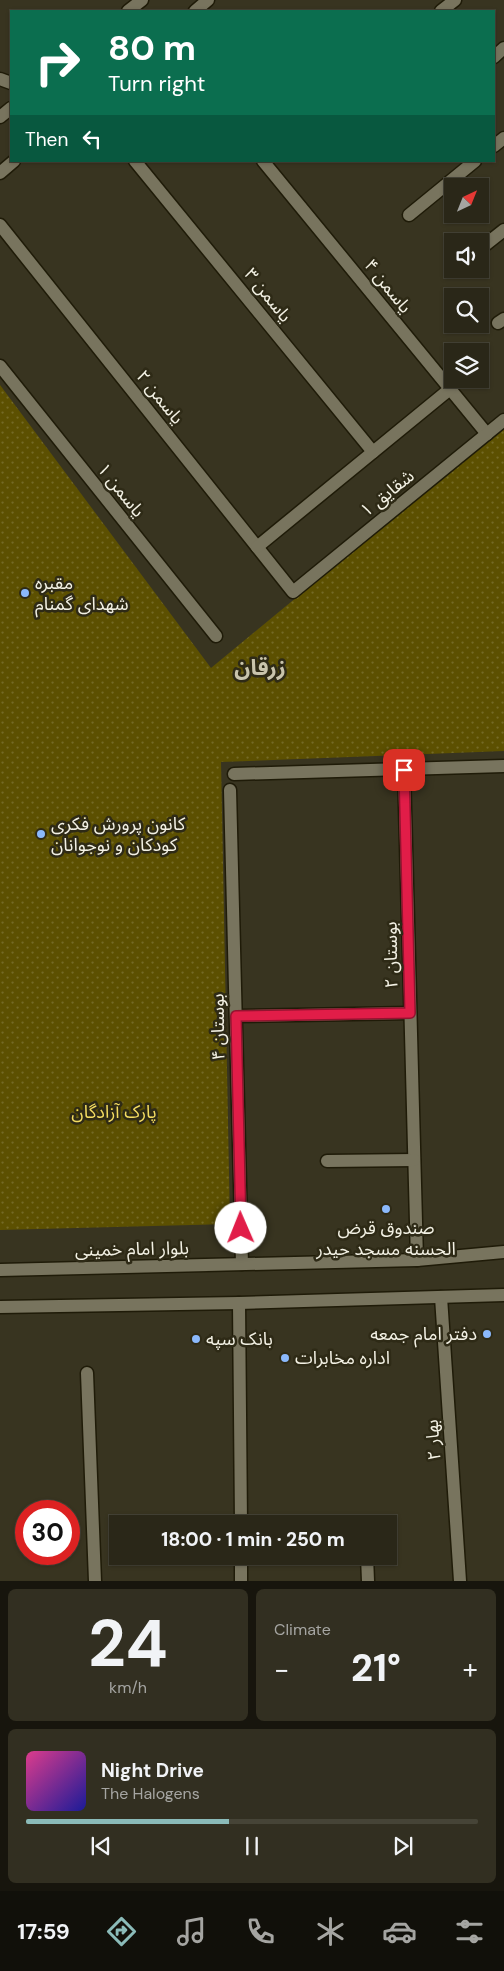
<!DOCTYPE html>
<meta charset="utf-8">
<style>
:root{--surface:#2a2718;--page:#322f21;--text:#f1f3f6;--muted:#a5a5a2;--line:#464437;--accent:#8bbbb9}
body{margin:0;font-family:"DM Sans","Noto Sans Arabic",sans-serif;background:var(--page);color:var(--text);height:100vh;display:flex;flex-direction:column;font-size:19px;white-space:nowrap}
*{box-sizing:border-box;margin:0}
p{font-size:16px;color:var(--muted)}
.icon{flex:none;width:28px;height:28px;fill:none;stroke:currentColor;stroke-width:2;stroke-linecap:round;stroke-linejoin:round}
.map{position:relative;height:1581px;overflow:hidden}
.drawer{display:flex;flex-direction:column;gap:8px;padding:8px;background:#17150d;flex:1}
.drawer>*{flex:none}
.guide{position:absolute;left:10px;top:10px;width:485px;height:152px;border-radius:0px;box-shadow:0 1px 4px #0004,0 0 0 1px var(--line);background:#0b6e4f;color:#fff;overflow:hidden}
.needle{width:32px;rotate:43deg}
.fabs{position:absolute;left:444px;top:178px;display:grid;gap:10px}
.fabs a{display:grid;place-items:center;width:45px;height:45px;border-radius:0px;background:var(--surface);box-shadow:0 1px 4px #0004,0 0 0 1px var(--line);font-size:25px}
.speed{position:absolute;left:15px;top:1500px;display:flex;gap:10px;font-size:25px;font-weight:700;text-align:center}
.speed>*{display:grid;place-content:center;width:65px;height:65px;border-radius:50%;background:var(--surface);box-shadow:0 1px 4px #0004,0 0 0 1px var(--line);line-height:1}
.speed .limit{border:8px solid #d22;background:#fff;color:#111}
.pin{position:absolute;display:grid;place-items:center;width:42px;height:42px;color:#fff;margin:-21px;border-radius:10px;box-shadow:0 2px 8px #0006}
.me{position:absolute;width:55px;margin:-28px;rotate:359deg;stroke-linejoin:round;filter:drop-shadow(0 0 4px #0008)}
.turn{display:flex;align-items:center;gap:18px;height:105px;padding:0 15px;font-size:22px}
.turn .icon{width:65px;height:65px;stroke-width:2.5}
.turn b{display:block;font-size:35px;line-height:42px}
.then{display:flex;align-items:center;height:48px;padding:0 15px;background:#0003;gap:10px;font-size:19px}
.big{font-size:38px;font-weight:800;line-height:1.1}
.drawer .card{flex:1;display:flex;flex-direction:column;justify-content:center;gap:8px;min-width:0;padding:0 18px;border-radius:8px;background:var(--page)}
.drawer .dial{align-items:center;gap:0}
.dial b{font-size:65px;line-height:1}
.song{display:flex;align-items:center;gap:15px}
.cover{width:60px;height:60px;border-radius:8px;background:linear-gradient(135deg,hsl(330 70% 55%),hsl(240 70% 35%))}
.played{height:5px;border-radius:2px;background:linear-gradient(90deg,var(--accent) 45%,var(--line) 45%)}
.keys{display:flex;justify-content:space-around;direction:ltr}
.heat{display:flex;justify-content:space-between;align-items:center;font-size:28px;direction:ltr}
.drawer .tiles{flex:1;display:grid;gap:8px;grid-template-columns:1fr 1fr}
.card:last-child{grid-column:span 2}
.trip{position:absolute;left:109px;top:1515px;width:288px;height:50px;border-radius:0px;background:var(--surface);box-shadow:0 1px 4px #0004,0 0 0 1px var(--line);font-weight:800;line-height:50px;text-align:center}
.tab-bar{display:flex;height:80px;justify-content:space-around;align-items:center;background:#11100a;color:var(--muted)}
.tab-bar .icon{width:35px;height:35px}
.tab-bar .active{color:var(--accent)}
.tab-bar b{font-size:22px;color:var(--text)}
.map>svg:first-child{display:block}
.grass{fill:url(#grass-dots)}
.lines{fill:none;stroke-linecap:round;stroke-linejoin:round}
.street-casing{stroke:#1f1b08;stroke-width:15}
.secondary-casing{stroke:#1f1b08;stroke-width:15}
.street{stroke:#78745e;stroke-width:12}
.secondary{stroke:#78745e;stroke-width:12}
.route-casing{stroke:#92132f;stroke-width:12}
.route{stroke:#e11d48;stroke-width:9}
.poi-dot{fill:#8bb9fc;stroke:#2e2a16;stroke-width:2}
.labels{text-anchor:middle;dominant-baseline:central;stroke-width:5;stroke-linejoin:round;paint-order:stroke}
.street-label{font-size:18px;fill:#f3f1e4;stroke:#2e2a16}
.poi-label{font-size:18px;fill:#f3f1e4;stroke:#2e2a16;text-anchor:start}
.park-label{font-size:18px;fill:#f4dc61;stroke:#2e2a16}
.district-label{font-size:22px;font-weight:bold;fill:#c9c4ac;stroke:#2e2a16}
</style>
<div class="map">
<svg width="504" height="1581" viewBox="0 0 504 1581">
<defs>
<pattern id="grass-dots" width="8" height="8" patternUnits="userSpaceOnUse" patternTransform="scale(1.25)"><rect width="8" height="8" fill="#5c5001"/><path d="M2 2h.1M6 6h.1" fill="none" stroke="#746a26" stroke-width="1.8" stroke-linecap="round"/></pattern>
</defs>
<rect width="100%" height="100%" fill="#383420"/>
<path class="grass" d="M0 385 211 668 504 426V751L221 762 230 1224 0 1230Z"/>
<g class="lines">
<g class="street-casing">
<g id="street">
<path d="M441 11 455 0"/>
<path d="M494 57 504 48"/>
<path d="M494 146 504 138"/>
<path d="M135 161 373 452"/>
<path d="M263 161 487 434"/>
<path d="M409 215 475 161"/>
<path d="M0 225 293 592 504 420"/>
<path d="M480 249 504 230"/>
<path d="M498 323 504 319"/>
<path d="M0 366 216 636"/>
<path d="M257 547 450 389"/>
<path d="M404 770 417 1260"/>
<path d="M234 774 504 766"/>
<path d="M230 790 242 1264"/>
<path d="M236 1016 410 1013"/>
<path d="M327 1161 414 1160"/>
<path d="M441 1297 460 1581"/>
<path d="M239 1303 241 1524"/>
<path d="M87 1373 95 1581"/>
<path d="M241 1556V1581"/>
<path d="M367 1556 368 1581"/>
</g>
</g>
<g class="secondary-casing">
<g id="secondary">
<path d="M128 11 142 0"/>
<path d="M195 11 208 0"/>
<path d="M0 79 11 83"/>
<path d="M0 117 11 108"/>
<path d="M0 173 14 161"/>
<path d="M0 1270 417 1260 504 1252"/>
<path d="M0 1307 239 1303 504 1295"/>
</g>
</g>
<use href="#street" class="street"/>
<use href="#secondary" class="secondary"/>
</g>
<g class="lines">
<g class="route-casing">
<path id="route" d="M241 1228 236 1016 410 1013 404 770"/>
</g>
<use href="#route" class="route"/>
</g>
<g class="poi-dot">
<circle cx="25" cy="593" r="5"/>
<circle cx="41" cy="834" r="5"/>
<circle cx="386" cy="1209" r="5"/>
<circle cx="487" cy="1334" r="5"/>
<circle cx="196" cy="1339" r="5"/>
<circle cx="285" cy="1358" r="5"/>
</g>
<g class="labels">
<g class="street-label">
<text transform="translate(388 286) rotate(51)">یاسمن ۴</text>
<text transform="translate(268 295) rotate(51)">یاسمن ۳</text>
<text transform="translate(160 397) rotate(51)">یاسمن ۲</text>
<text transform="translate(121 490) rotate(51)">یاسمن ۱</text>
<text transform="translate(387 493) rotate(-39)">شقایق ۱</text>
<text transform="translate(391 955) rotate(-91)">بوستان ۲</text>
<text transform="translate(218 1027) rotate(-91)">بوستان ۴</text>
<text transform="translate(132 1249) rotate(-1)">بلوار امام خمینی</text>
<text transform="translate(433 1440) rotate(-94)">بهار ۲</text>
</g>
<g class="poi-label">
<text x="35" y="583">مقبره<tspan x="35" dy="21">شهدای گمنام</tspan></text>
<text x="51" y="824">کانون پرورش فکری<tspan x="51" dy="21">کودکان و نوجوانان</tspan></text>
<text x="386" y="1228" text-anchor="middle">صندوق قرض<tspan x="386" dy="21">الحسنه مسجد حیدر</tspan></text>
<text x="477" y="1334" text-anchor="end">دفتر امام جمعه</text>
<text x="206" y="1339">بانک سپه</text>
<text x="295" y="1358">اداره مخابرات</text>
</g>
<g class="park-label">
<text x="114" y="1112">پارک آزادگان</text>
</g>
<g class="district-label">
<text x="260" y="667">زرقان</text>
</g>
</g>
</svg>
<div class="fabs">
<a><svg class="needle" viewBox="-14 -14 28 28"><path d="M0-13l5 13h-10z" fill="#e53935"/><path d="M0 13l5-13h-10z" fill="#a5a5a2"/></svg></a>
<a><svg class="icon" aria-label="sound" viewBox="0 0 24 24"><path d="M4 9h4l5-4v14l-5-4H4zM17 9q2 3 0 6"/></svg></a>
<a><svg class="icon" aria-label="search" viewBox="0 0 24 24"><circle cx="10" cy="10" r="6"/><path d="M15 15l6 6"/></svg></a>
<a><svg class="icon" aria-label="layers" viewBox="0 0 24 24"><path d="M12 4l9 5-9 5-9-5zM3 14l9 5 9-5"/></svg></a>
</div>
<div class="speed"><div class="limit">30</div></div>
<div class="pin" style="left:404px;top:770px;background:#d93025"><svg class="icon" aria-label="arrive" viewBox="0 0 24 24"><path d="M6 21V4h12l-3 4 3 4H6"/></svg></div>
<svg class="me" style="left:241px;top:1228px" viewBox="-20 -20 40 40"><circle r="19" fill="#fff"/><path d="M0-13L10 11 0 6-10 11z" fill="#e11d48"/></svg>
<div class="trip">18:00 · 1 min · 250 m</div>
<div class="guide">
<div class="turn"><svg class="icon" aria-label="right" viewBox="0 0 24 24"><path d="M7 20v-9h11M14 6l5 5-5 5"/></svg><div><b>80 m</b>Turn right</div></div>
<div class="then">Then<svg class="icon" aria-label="left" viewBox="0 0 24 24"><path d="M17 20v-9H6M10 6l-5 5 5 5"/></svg></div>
</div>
</div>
<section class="drawer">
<div class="tiles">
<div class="card dial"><b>24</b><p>km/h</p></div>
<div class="card"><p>Climate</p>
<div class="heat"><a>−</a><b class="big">21°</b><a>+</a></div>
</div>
<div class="card">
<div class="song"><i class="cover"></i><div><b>Night Drive</b><p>The Halogens</p></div></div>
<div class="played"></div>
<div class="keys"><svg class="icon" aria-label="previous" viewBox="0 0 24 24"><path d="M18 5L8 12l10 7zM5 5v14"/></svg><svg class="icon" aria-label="pause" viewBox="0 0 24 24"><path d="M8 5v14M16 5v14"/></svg><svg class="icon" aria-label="next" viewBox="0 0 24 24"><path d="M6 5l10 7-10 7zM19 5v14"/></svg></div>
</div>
</div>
</section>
<nav class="tab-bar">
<b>17:59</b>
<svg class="icon active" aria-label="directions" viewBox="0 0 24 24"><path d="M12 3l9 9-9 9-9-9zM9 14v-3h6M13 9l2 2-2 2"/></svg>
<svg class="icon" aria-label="music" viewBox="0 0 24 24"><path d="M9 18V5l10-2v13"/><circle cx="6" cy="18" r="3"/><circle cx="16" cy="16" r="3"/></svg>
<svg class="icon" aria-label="phone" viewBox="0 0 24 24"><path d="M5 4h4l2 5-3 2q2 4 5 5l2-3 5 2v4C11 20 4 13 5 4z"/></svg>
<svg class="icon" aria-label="climate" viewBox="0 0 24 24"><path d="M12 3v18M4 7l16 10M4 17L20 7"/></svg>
<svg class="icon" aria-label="car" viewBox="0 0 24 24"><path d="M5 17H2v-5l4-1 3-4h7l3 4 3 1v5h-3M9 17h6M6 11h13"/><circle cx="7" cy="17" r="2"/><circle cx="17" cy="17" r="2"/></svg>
<svg class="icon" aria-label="filters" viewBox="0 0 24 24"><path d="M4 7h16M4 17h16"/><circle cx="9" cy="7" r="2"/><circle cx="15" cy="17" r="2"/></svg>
</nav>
